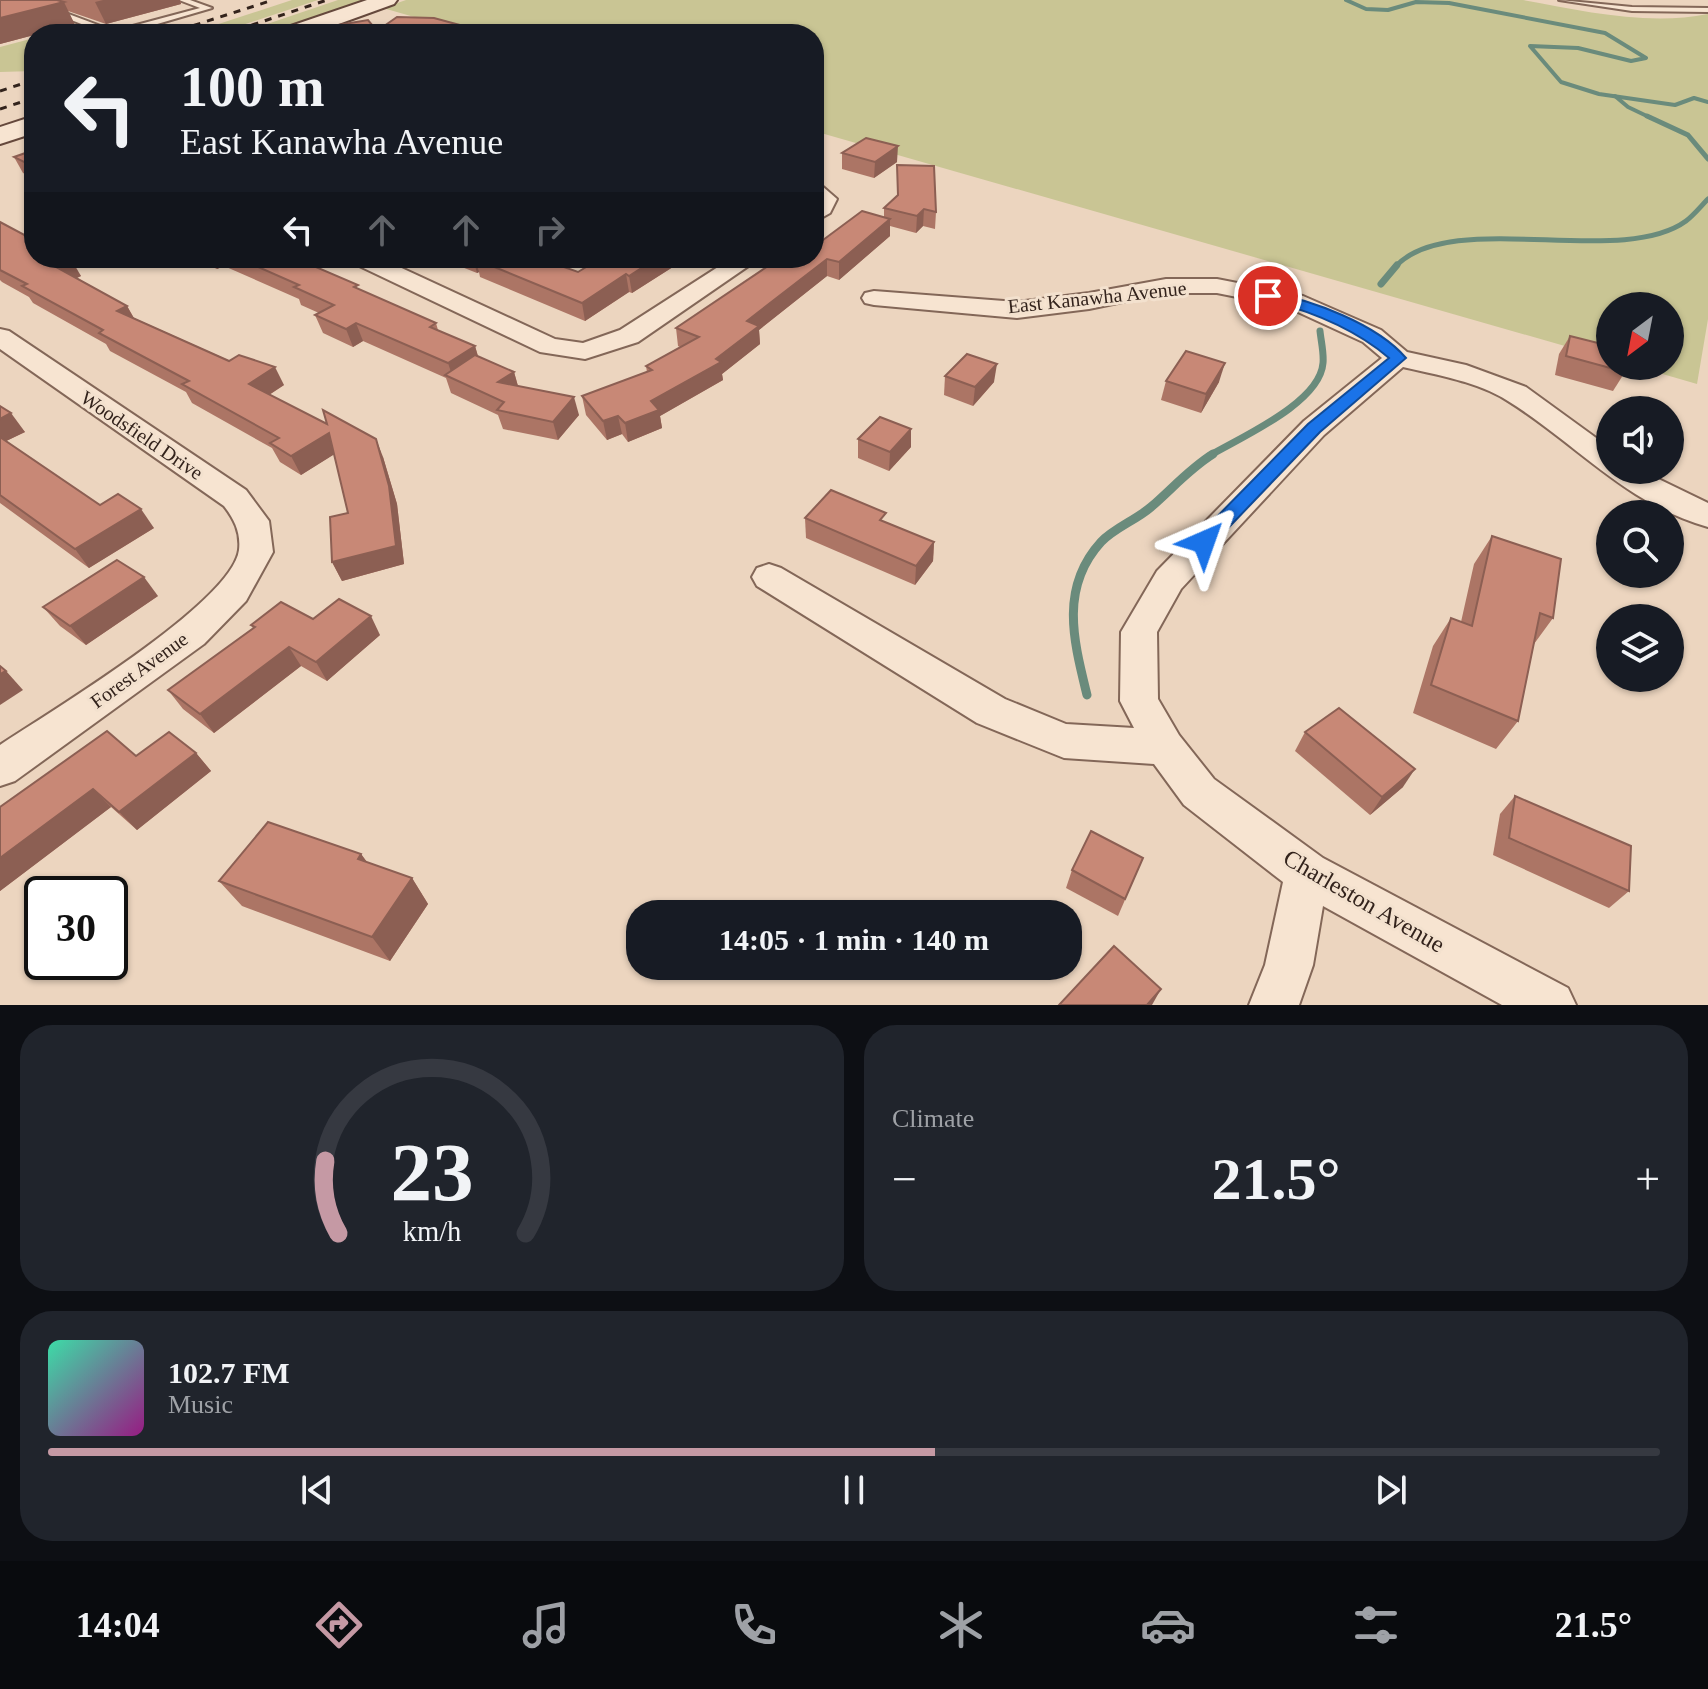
<!DOCTYPE html>
<meta charset="utf-8">
<style>
:root{--surface:#171b24;--page:#20242c;--text:#f1f3f6;--muted:#9ea1a6;--line:#363941;--accent:#c599a4}
body{margin:0;font-family:"Times New Roman",serif;background:var(--page);color:var(--text);height:100vh;display:flex;flex-direction:column;font-size:30px;white-space:nowrap}
*{box-sizing:border-box;margin:0}
p{font-size:26px;color:var(--muted)}
.icon{flex:none;width:44px;height:44px;fill:none;stroke:currentColor;stroke-width:2;stroke-linecap:round;stroke-linejoin:round}
.map{position:relative;height:1005px;overflow:hidden}
.side{display:flex;flex-direction:column;gap:20px;padding:20px;background:#0d0f14;flex:1}
.side>*{flex:none}
.banner{position:absolute;left:24px;top:24px;width:800px;height:244px;border-radius:32px;box-shadow:0 2px 6px #0004;background:#171b24;color:var(--text);overflow:hidden}
.needle{width:52px;rotate:212deg}
.controls{position:absolute;left:1596px;top:292px;display:grid;gap:16px}
.controls a{display:grid;place-items:center;width:88px;height:88px;border-radius:50%;background:var(--surface);box-shadow:0 2px 6px #0004;font-size:40px}
.speed{position:absolute;left:24px;top:876px;display:flex;gap:16px;font-size:40px;font-weight:700;text-align:center}
.speed>*{display:grid;place-content:center;width:104px;height:104px;border-radius:50%;background:var(--surface);box-shadow:0 2px 6px #0004;line-height:1}
.speed .limit{border:4px solid #111;border-radius:12px;background:#fff;color:#111}
.pin{position:absolute;display:grid;place-items:center;width:68px;height:68px;color:#fff;margin:-34px;border:4px solid #fff;border-radius:50%;box-shadow:0 2px 8px #0007}
.me{position:absolute;width:88px;margin:-44px;rotate:43deg;stroke-linejoin:round;filter:drop-shadow(0 0 6px #0008)}
.turn{display:flex;align-items:center;gap:28px;height:168px;padding:0 24px;font-size:36px}
.turn .icon{width:104px;height:104px;stroke-width:2.5}
.turn b{display:block;font-size:56px;line-height:68px}
.lanes{display:flex;align-items:center;height:76px;padding:0 24px;background:#0003;justify-content:center;gap:40px;direction:ltr}
.lanes .off{opacity:.35}
.big{font-size:60px;font-weight:800;line-height:1.1}
.side .card{flex:1;display:flex;flex-direction:column;justify-content:center;gap:12px;min-width:0;padding:0 28px;border-radius:32px;background:var(--page)}
.side .dial{align-items:center;gap:0}
.dial svg{height:208px;overflow:visible;fill:none;stroke:var(--line);stroke-width:7;stroke-linecap:round;text-anchor:middle}
.dial text{fill:var(--text);stroke:none}
.song{display:flex;align-items:center;gap:24px}
.cover{width:96px;height:96px;border-radius:12px;background:linear-gradient(135deg,hsl(160 70% 55%),hsl(310 70% 35%))}
.played{height:8px;border-radius:4px;background:linear-gradient(90deg,var(--accent) 55%,var(--line) 55%)}
.keys{display:flex;justify-content:space-around;direction:ltr}
.heat{display:flex;justify-content:space-between;align-items:center;font-size:44px;direction:ltr}
.side .tiles{flex:1;display:grid;gap:20px;grid-template-columns:1fr 1fr}
.card:last-child{grid-column:span 2}
.trip{position:absolute;left:626px;top:900px;width:456px;height:80px;border-radius:32px;background:var(--surface);box-shadow:0 2px 6px #0004;font-weight:800;line-height:80px;text-align:center}
.tab-bar{display:flex;height:128px;justify-content:space-around;align-items:center;background:#090b0e;color:var(--muted)}
.tab-bar .icon{width:56px;height:56px}
.tab-bar .on{color:var(--accent)}
.tab-bar b{font-size:36px;color:var(--text)}
.map>svg:first-child{display:block}
.green{fill:#c9c594}
.lines{fill:none;stroke-linecap:round;stroke-linejoin:round}
.stream-far3{stroke:#6a8b7c;stroke-width:4}
.stream-far2{stroke:#6a8b7c;stroke-width:5}
.stream-far1{stroke:#6a8b7c;stroke-width:7}
.stream{stroke:#6a8b7c;stroke-width:9}
.service-casing{stroke:#836758;stroke-width:4}
.minor-casing{stroke:#836758;stroke-width:4}
.secondary-casing{stroke:#65483c;stroke-width:4}
.service{fill:#f7e4d1;fill-rule:evenodd}
.minor{fill:#f7e4d1;fill-rule:evenodd}
.secondary{fill:#f7e4d1;fill-rule:evenodd}
.rail{stroke:#33231c;stroke-width:3;stroke-dasharray:7 7;stroke-linecap:butt}
.wall{fill:#ac7565}
.shaded-wall{fill:#8c5f53}
.building{fill:#c88876;stroke:#8c5f53;stroke-width:2}
.route{fill:#1a73e8;stroke:#114b97;stroke-width:2}
.labels{text-anchor:middle;dominant-baseline:central;stroke-width:6;stroke-linejoin:round;paint-order:stroke}
.street-label{font-size:20px;fill:#33231c;stroke:#f3e1ce}
.near-street-label{font-size:24px;fill:#33231c;stroke:#f3e1ce}
</style>
<div class="map">
<svg width="1708" height="1005" viewBox="0 0 1708 1005">
<rect width="100%" height="100%" fill="#ecd5bf"/>
<g class="green">
<path d="M292 0H318L215 34H188Z"/>
<path d="M338 0H378L280 34H238Z"/>
<path d="M406 0H1523C1583 11 1648 26 1708 14V319L1697 384 1635 366H1670V306H1610V359L814 131V34H473L383 8Z"/>
<path d="M34 38V71L0 72V47Z"/>
</g>
<g class="lines">
<g class="stream-far3">
<path d="M1346 0 1366 9 1388 10 1416 2 1449 3 1605 33 1646 58 1631 61 1578 48 1530 46 1561 82 1599 94 1675 105 1694 98 1708 102"/>
<path d="M1615 96 1628 107 1651 118"/>
</g>
<g class="stream-far2">
<path d="M1647 116 1688 135 1708 159"/>
<path d="M1395 267C1450 207 1620 269 1686 221 1694 215 1701 206 1708 199"/>
</g>
<g class="stream-far1">
<path d="M1381 284 1397 265"/>
<path d="M1209 456C1241 437 1320 403 1323 363 1324 353 1321 341 1320 331"/>
</g>
<path class="stream" d="M1087 695C1074 642 1059 588 1101 542 1114 528 1136 520 1151 507 1172 489 1189 469 1213 454"/>
<g class="service-casing">
<g id="service">
<path d="M20 0H31L114 31 200 8 179 0H190L212 8 123 34H107Z"/>
<path d="M1559 0 1632 7 1708 8V12L1632 11Z"/>
</g>
</g>
<g class="minor-casing">
<g id="minor">
<path d="M814 185 822 186 837 199 830 213 814 222Z"/>
<path d="M349 258H380L555 339 583 343 620 330 732 258H760L638 342 585 359 540 352 353 263Z"/>
<path d="M1166 279H1217L1303 296 1381 330 1407 352 1466 365 1526 387 1610 448V470H1640L1708 503V527C1626 504 1577 444 1508 401 1479 382 1437 375 1403 367L1324 435 1181 589 1157 632 1158 699 1179 735 1214 779 1323 858 1568 988 1576 1005H1502L1323 906 1313 965 1299 1005H1249L1265 965 1283 882 1184 805 1154 764 1064 758 977 723 757 586 752 577 757 568 769 564 781 568 1005 699 1066 724 1134 728 1120 701 1121 632 1157 571 1304 421 1382 358 1363 342 1287 307 1217 293H1166L1089 309 1017 318 874 305 865 303 862 298 865 293 874 291 1017 302 1089 293Z"/>
<path d="M0 329 9 331 246 490 269 521 273 552 246 601 204 644 15 781 0 786V745C48 713 232 603 239 550 241 532 234 519 224 506L0 349Z"/>
</g>
</g>
<g class="secondary-casing">
<g id="secondary">
<path d="M367 0H397L394 4 311 34H279L282 29Z"/>
<path d="M34 116V133L0 144V127Z"/>
</g>
</g>
<use href="#service" class="service"/>
<use href="#minor" class="minor"/>
<use href="#secondary" class="secondary"/>
<g class="rail">
<path d="M167 34 273 0"/>
<path d="M225 34 327 0"/>
<path d="M0 91 34 80"/>
<path d="M0 109 34 98"/>
</g>
</g>
<g class="wall">
<path d="M0 0H180L181 4 106 24 68 11 75 25 39 34H34V35L0 44Z"/>
<path d="M34 150V178L23 173 14 157Z"/>
<path d="M842 153 897 162 874 178 842 169Z"/>
<path d="M897 165 936 212 935 229 923 226 916 233 890 226V236L839 280 827 276 759 330 760 344 722 374 723 380 660 416 662 428 628 442 622 434 607 440 586 415 582 396 647 372 646 366 680 347 678 346 676 328 819 243 884 217V208L897 196Z"/>
<path d="M0 222 81 276 77 278 127 306 134 318 284 385 269 395 383 457 397 504 404 564 342 581 332 562 348 513 334 454 301 475 280 462 272 448 192 403 186 392 110 351 106 344 33 303 29 297 2 282 0 280Z"/>
<path d="M192 258H295L359 289 436 323 438 330 475 346 478 356 514 372 518 386 579 415 558 440 503 429 498 415 451 393 446 378 363 341 353 347 323 333 315 315 319 313 301 305 299 299 224 266 217 269Z"/>
<path d="M443 258H538L578 272 687 258 632 293 629 292 585 321 480 277 479 272 477 273 444 260Z"/>
<path d="M1570 336 1625 372 1613 391 1555 375 1559 354Z"/>
<path d="M945 376 994 382 973 406 944 395Z"/>
<path d="M1166 381 1219 382 1201 413 1161 400Z"/>
<path d="M0 406 25 432 6 441 100 505 154 528 89 568 0 503Z"/>
<path d="M911 429V447L889 471 858 458V439Z"/>
<path d="M805 518 886 522 934 542 933 561 915 585 806 538Z"/>
<path d="M1492 536 1553 618 1534 644 1518 721 1496 749 1413 713 1433 646 1451 618 1461 622 1474 564Z"/>
<path d="M158 596 86 645 60 626 43 607Z"/>
<path d="M313 619 380 635 327 681 301 666 214 733 183 709 168 690 253 628 251 625Z"/>
<path d="M1305 732 1403 787 1370 815 1295 751Z"/>
<path d="M196 753 211 771 137 830 111 807 0 891V807L136 756Z"/>
<path d="M1515 796 1629 891 1609 908 1493 855 1500 814Z"/>
<path d="M361 854 367 862 412 878 428 904 390 961 242 906 219 881Z"/>
<path d="M1143 858 1118 916 1066 888 1072 870Z"/>
</g>
<g class="shaded-wall">
<path d="M103 0H180L181 4 106 24 95 2Z"/>
<path d="M64 2 75 25 39 34H34V35L0 44V18Z"/>
<path d="M898 146 897 162 874 178 875 162Z"/>
<path d="M924 209 923 226 916 233 917 216Z"/>
<path d="M890 219V236L839 280V262Z"/>
<path d="M211 258H221L224 266 217 269Z"/>
<path d="M473 258H503L475 259 479 272 477 273Z"/>
<path d="M657 258H687L632 293 629 276Z"/>
<path d="M71 259 81 276 65 283 54 266Z"/>
<path d="M827 259V276L759 330 760 344 722 374 723 380 660 416 662 428 628 442 625 423 651 401 716 359 747 321Z"/>
<path d="M626 274 629 292 585 321 582 303Z"/>
<path d="M127 306 137 324 117 311Z"/>
<path d="M356 323 363 341 353 347 346 329Z"/>
<path d="M475 346 480 364 453 378 448 363Z"/>
<path d="M1225 363 1219 382 1201 413 1206 394Z"/>
<path d="M997 364 994 382 973 406 975 387Z"/>
<path d="M275 367 284 385 258 402 249 384Z"/>
<path d="M514 372 519 390 498 382Z"/>
<path d="M574 397 579 415 558 440 553 422Z"/>
<path d="M11 413 25 432 0 444V419Z"/>
<path d="M618 416 622 434 607 440 603 421Z"/>
<path d="M911 429V447L889 471 890 452Z"/>
<path d="M329 433 338 452 301 475 291 456Z"/>
<path d="M376 439 383 457 397 504 404 564 342 581 332 562Z"/>
<path d="M141 509 154 528 89 568 75 549Z"/>
<path d="M934 542 933 561 915 585 916 566Z"/>
<path d="M144 577 158 596 86 645 70 626Z"/>
<path d="M371 616 380 635 327 681 316 662Z"/>
<path d="M289 647 301 666 214 733 200 714Z"/>
<path d="M6 671 23 690 0 705V674Z"/>
<path d="M196 753 211 771 137 830 119 812Z"/>
<path d="M1415 769 1403 787 1370 815 1382 797Z"/>
<path d="M93 789 111 807 0 891V858Z"/>
<path d="M361 854 379 879 358 859Z"/>
<path d="M412 878 428 904 390 961 372 937Z"/>
<path d="M1161 989 1152 1005H1147Z"/>
</g>
<g class="building">
<path d="M0 0H57L64 2 0 18Z"/>
<path d="M397 17 434 18 493 34H330L337 32 332 26 368 20 377 31Z"/>
<path d="M866 138 898 146 875 162 842 153Z"/>
<path d="M34 150V167L14 157Z"/>
<path d="M897 165 934 166 936 212 924 209 917 216 884 208 898 195Z"/>
<path d="M862 211 890 219 839 262 827 259 747 321 759 326 716 359 721 362 651 401 659 410 625 423 618 416 603 421 582 396 652 370 646 366 699 337 676 328 780 258H814V242L819 243Z"/>
<path d="M0 222 34 240V258H69L71 259 54 266 127 306 117 311 229 361 239 355 275 367 249 384 327 424 323 410 376 439 389 486 396 546 332 562 330 517 348 513 329 433 291 456 270 443 279 438 182 384 189 381 99 333 103 330 22 286 27 284 0 270Z"/>
<path d="M238 258H295L358 285 354 287 436 323 430 327 475 346 448 363 356 323 346 329 315 315 334 305 294 287 299 285Z"/>
<path d="M478 258H538L578 272 601 258H657L629 276 626 274 582 303 475 259Z"/>
<path d="M1570 336 1610 346V366H1626L1625 372 1566 356Z"/>
<path d="M1186 351 1225 363 1206 394 1166 381Z"/>
<path d="M967 354 997 364 975 387 945 376Z"/>
<path d="M475 355 514 372 498 382 574 397 553 422 497 410 504 402 445 375Z"/>
<path d="M0 406 11 413 0 419Z"/>
<path d="M880 417 911 429 890 452 858 439Z"/>
<path d="M0 437 100 505 118 494 141 509 75 549 0 495Z"/>
<path d="M831 490 886 513 880 520 934 542 916 566 805 518Z"/>
<path d="M1492 536 1561 559 1553 618 1540 613 1518 721 1431 685 1451 618 1472 626Z"/>
<path d="M117 560 144 577 70 626 43 607Z"/>
<path d="M339 599 371 616 316 662 289 647 200 714 168 690 255 627 251 625 281 602 313 619Z"/>
<path d="M0 666 6 671 0 674Z"/>
<path d="M1339 708 1415 769 1382 797 1305 732Z"/>
<path d="M107 731 136 756 169 732 196 753 119 812 93 789 0 858V807Z"/>
<path d="M1515 796 1631 846 1629 891 1509 838Z"/>
<path d="M268 822 361 854 358 859 412 878 372 937 219 881Z"/>
<path d="M1091 831 1143 858 1125 899 1072 870Z"/>
<path d="M1114 946 1161 989 1147 1005H1059Z"/>
</g>
<path class="route" d="M1268 292C1312 300 1377 324 1406 358L1320 432 1211 546H1197L1195 542 1197 537 1308 424 1389 358C1354 328 1308 310 1263 299V293Z"/>
<g class="labels">
<g class="street-label">
<text transform="translate(1097 297) rotate(-6)">East Kanawha Avenue</text>
<text transform="translate(142 435) rotate(34)">Woodsfield Drive</text>
<text transform="translate(139 670) rotate(-36)">Forest Avenue</text>
</g>
<g class="near-street-label">
<text transform="translate(1364 901) rotate(30)">Charleston Avenue</text>
</g>
</g>
</svg>
<div class="controls">
<a><svg class="needle" viewBox="-14 -14 28 28"><path d="M0-13l5 13h-10z" fill="#e53935"/><path d="M0 13l5-13h-10z" fill="#9ea1a6"/></svg></a>
<a><svg class="icon" aria-label="sound" viewBox="0 0 24 24"><path d="M4 9h4l5-4v14l-5-4H4zM17 9q2 3 0 6"/></svg></a>
<a><svg class="icon" aria-label="search" viewBox="0 0 24 24"><circle cx="10" cy="10" r="6"/><path d="M15 15l6 6"/></svg></a>
<a><svg class="icon" aria-label="layers" viewBox="0 0 24 24"><path d="M12 4l9 5-9 5-9-5zM3 14l9 5 9-5"/></svg></a>
</div>
<div class="speed"><div class="limit">30</div></div>
<div class="pin" style="left:1268px;top:296px;background:#d93025"><svg class="icon" aria-label="arrive" viewBox="0 0 24 24"><path d="M6 21V4h12l-3 4 3 4H6"/></svg></div>
<svg class="me" style="left:1204px;top:542px" viewBox="-20 -20 40 40"><path d="M0-17L14 15 0 8-14 15z" fill="#1a73e8" stroke="#fff" stroke-width="4"/></svg>
<div class="trip">14:05 · 1 min · 140 m</div>
<div class="banner">
<div class="turn"><svg class="icon" aria-label="left" viewBox="0 0 24 24"><path d="M17 20v-9H6M10 6l-5 5 5 5"/></svg><div><b>100 m</b>East Kanawha Avenue</div></div>
<div class="lanes"><svg class="icon" aria-label="left" viewBox="0 0 24 24"><path d="M17 20v-9H6M10 6l-5 5 5 5"/></svg><svg class="icon off" aria-label="ahead" viewBox="0 0 24 24"><path d="M12 20V5M6 11l6-6 6 6"/></svg><svg class="icon off" aria-label="ahead" viewBox="0 0 24 24"><path d="M12 20V5M6 11l6-6 6 6"/></svg><svg class="icon off" aria-label="right" viewBox="0 0 24 24"><path d="M7 20v-9h11M14 6l5 5-5 5"/></svg></div>
</div>
</div>
<section class="side">
<div class="tiles">
<div class="card dial"><svg viewBox="0 0 100 80">
<path d="M14 69A42 42 0 1 1 86 69"/>
<path d="M14 69A42 42 0 0 1 9 41" stroke="#c599a4"/>
<text x="50" y="56" font-size="32" font-weight="700">23</text>
<text x="50" y="72" font-size="11">km/h</text>
</svg></div>
<div class="card"><p>Climate</p>
<div class="heat"><a>−</a><b class="big">21.5°</b><a>+</a></div>
</div>
<div class="card">
<div class="song"><i class="cover"></i><div><b>102.7 FM</b><p>Music</p></div></div>
<div class="played"></div>
<div class="keys"><svg class="icon" aria-label="previous" viewBox="0 0 24 24"><path d="M18 5L8 12l10 7zM5 5v14"/></svg><svg class="icon" aria-label="pause" viewBox="0 0 24 24"><path d="M8 5v14M16 5v14"/></svg><svg class="icon" aria-label="next" viewBox="0 0 24 24"><path d="M6 5l10 7-10 7zM19 5v14"/></svg></div>
</div>
</div>
</section>
<nav class="tab-bar">
<b>14:04</b>
<svg class="icon on" aria-label="directions" viewBox="0 0 24 24"><path d="M12 3l9 9-9 9-9-9zM9 14v-3h6M13 9l2 2-2 2"/></svg>
<svg class="icon" aria-label="music" viewBox="0 0 24 24"><path d="M9 18V5l10-2v13"/><circle cx="6" cy="18" r="3"/><circle cx="16" cy="16" r="3"/></svg>
<svg class="icon" aria-label="phone" viewBox="0 0 24 24"><path d="M5 4h4l2 5-3 2q2 4 5 5l2-3 5 2v4C11 20 4 13 5 4z"/></svg>
<svg class="icon" aria-label="climate" viewBox="0 0 24 24"><path d="M12 3v18M4 7l16 10M4 17L20 7"/></svg>
<svg class="icon" aria-label="car" viewBox="0 0 24 24"><path d="M5 17H2v-5l4-1 3-4h7l3 4 3 1v5h-3M9 17h6M6 11h13"/><circle cx="7" cy="17" r="2"/><circle cx="17" cy="17" r="2"/></svg>
<svg class="icon" aria-label="filters" viewBox="0 0 24 24"><path d="M4 7h16M4 17h16"/><circle cx="9" cy="7" r="2"/><circle cx="15" cy="17" r="2"/></svg>
<b>21.5°</b>
</nav>
